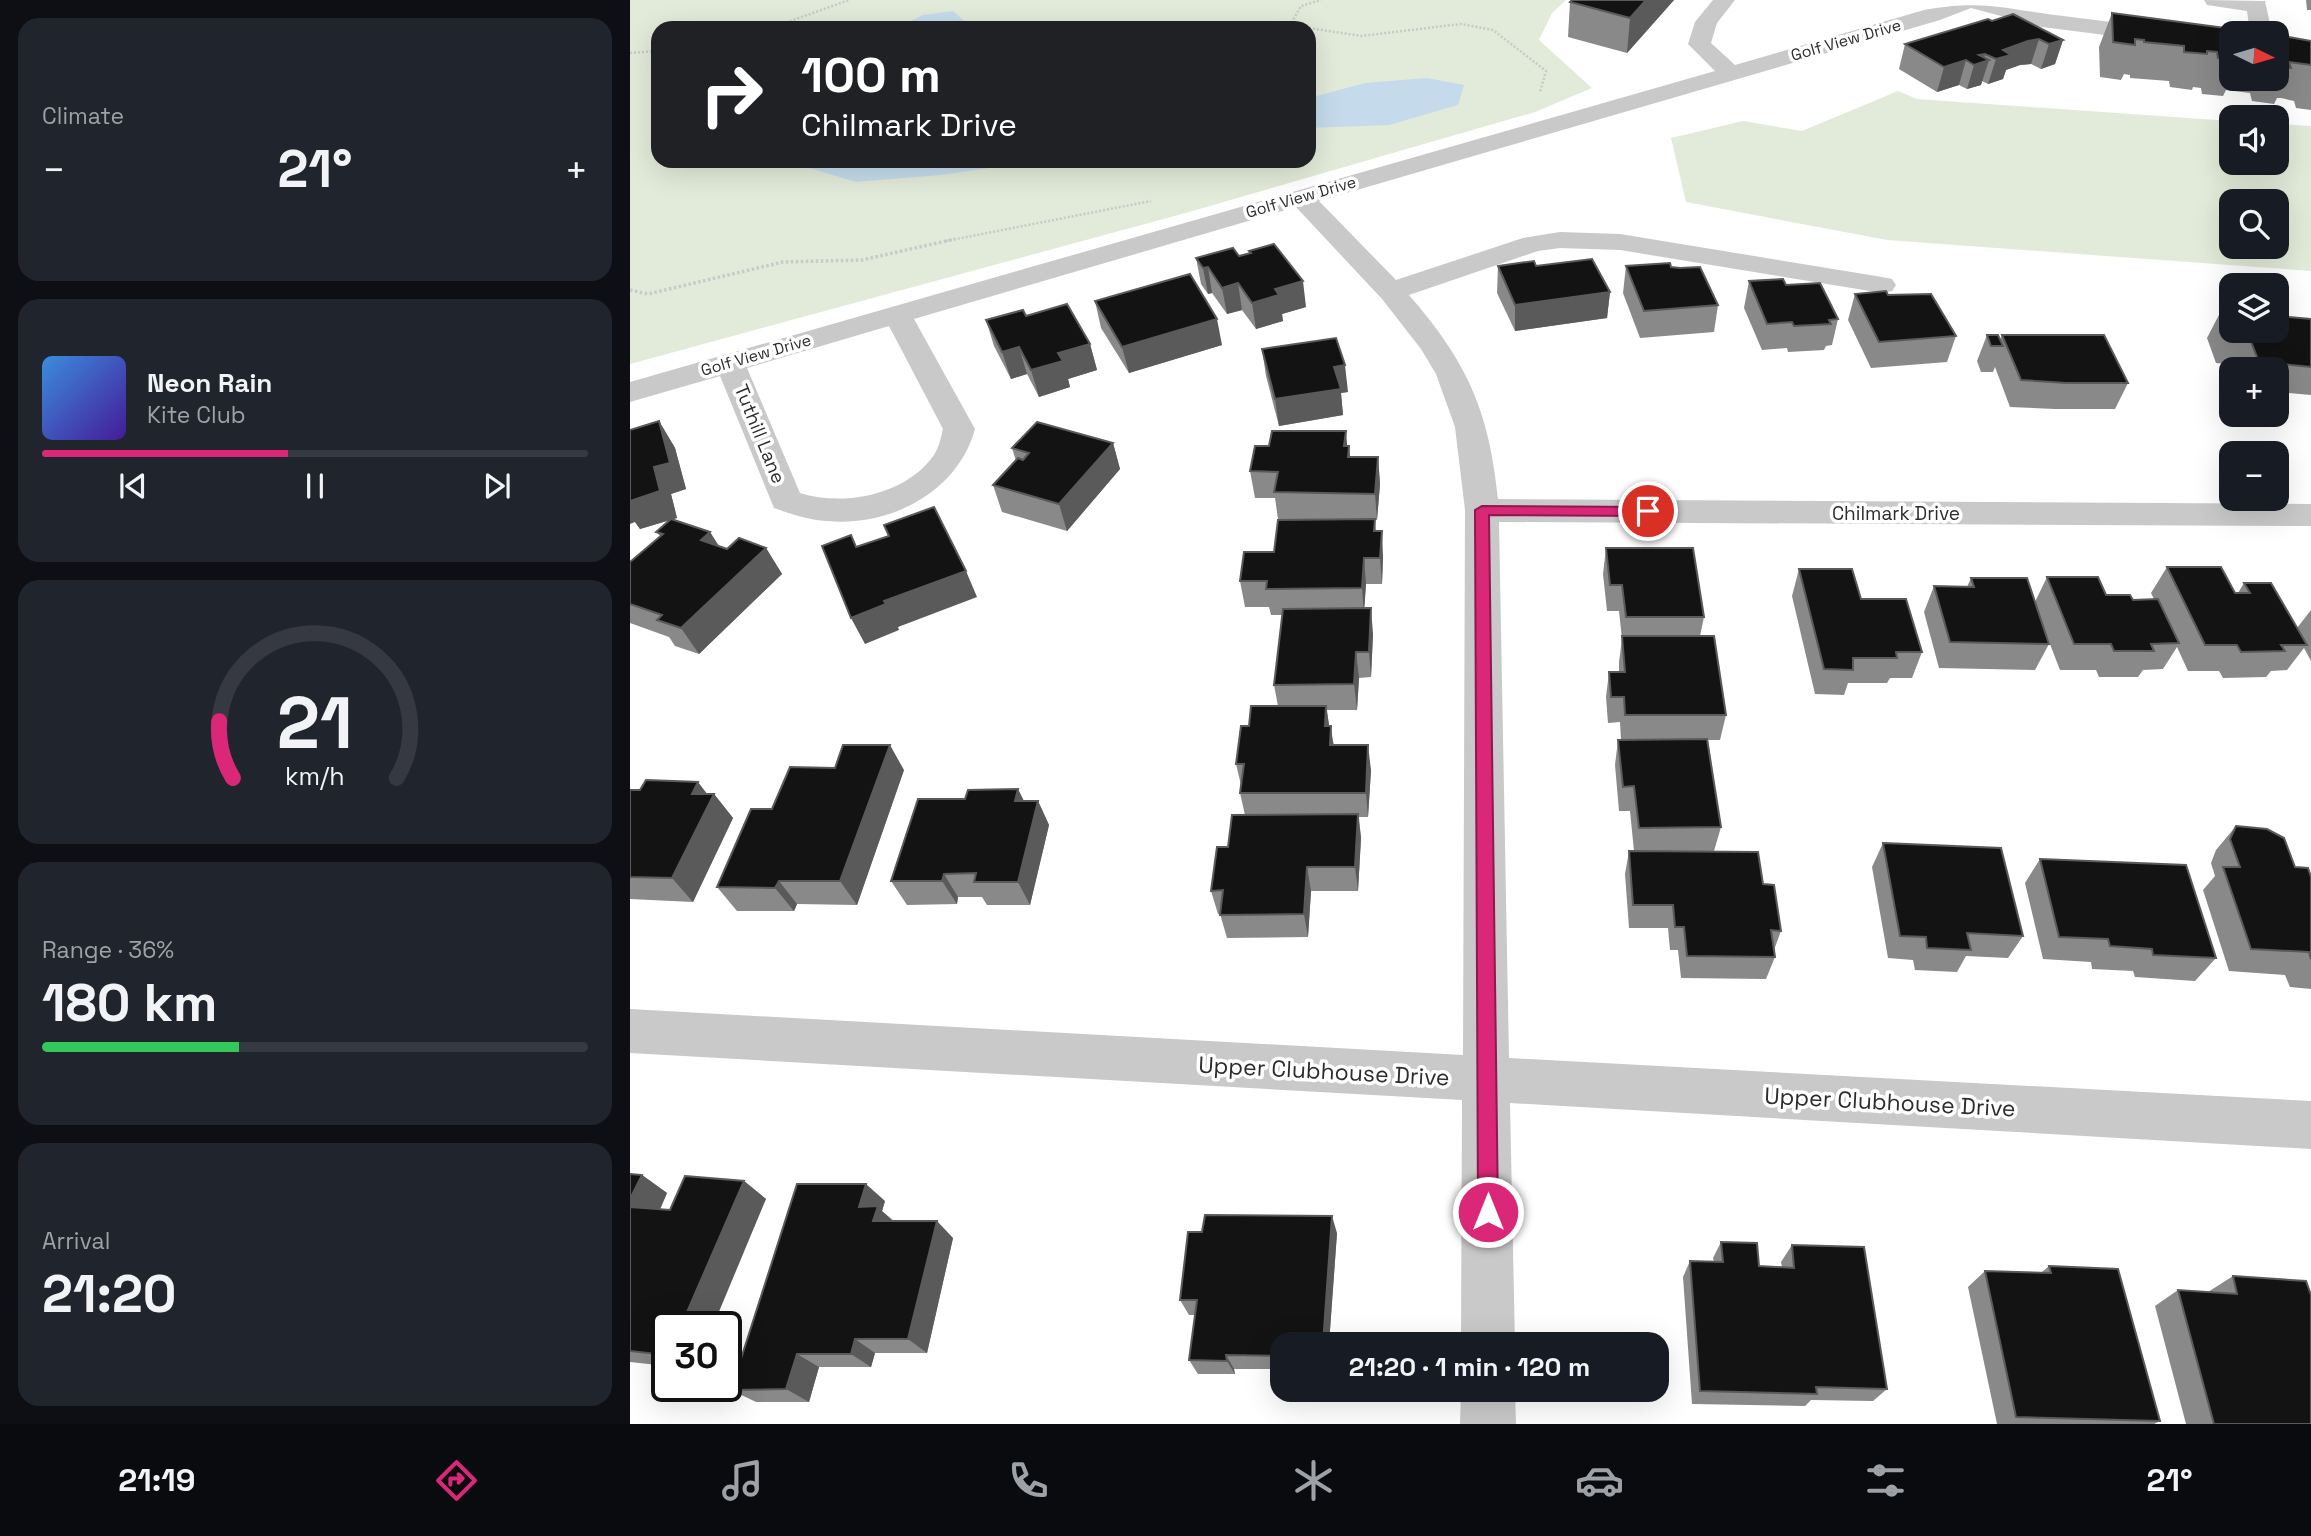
<!DOCTYPE html>
<meta charset="utf-8">
<style>
:root{--surface:#171b24;--page:#20242c;--text:#f1f3f6;--muted:#9ea1a6;--line:#363941;--accent:#db2777}
body{margin:0;font-family:"Space Grotesk",sans-serif;background:var(--page);color:var(--text);height:100vh;display:flex;flex-direction:column;font-size:26px;white-space:nowrap}
*{box-sizing:border-box;margin:0}
p{font-size:23px;color:var(--muted)}
.icon{flex:none;width:38px;height:38px;fill:none;stroke:currentColor;stroke-width:2;stroke-linecap:round;stroke-linejoin:round}
.map{position:relative;flex:1;overflow:hidden}
.details{display:flex;flex-direction:column;gap:18px;padding:18px;background:#0d0f14;width:630px}
.details>*{flex:none}
.guide{position:absolute;left:21px;top:21px;width:665px;height:147px;border-radius:21px;box-shadow:0 7px 28px #0002;background:#202124;color:#fff;overflow:hidden}
.needle{width:46px;rotate:95deg}
.tools{position:absolute;left:1589px;top:21px;display:grid;gap:14px}
.tools a{display:grid;place-items:center;width:70px;height:70px;border-radius:14px;background:var(--surface);box-shadow:0 7px 28px #0002;font-size:35px}
.speed{position:absolute;left:21px;top:1311px;display:flex;gap:14px;font-size:35px;font-weight:700;text-align:center}
.speed>*{display:grid;place-content:center;width:91px;height:91px;border-radius:50%;background:var(--surface);box-shadow:0 7px 28px #0002;line-height:1}
.speed .limit{border:4px solid #111;border-radius:10px;background:#fff;color:#111}
.pin{position:absolute;display:grid;place-items:center;width:60px;height:60px;color:#fff;margin:-30px;border:4px solid #fff;border-radius:50%;box-shadow:0 2px 7px #0007}
.me{position:absolute;width:77px;margin:-38px;rotate:0deg;stroke-linejoin:round;filter:drop-shadow(0 0 5px #0008)}
.turn{display:flex;align-items:center;gap:24px;height:147px;padding:0 35px;font-size:32px}
.turn .icon{width:91px;height:91px;stroke-width:2.5}
.turn b{display:block;font-size:49px;line-height:60px}
.big{font-size:52px;font-weight:700;line-height:1.1}
.details .widget{flex:1;display:flex;flex-direction:column;justify-content:center;gap:10px;min-width:0;padding:0 24px;border-radius:21px;background:var(--page)}
.details .dial{align-items:center;gap:0}
.dial svg{height:182px;overflow:visible;fill:none;stroke:var(--line);stroke-width:7;stroke-linecap:round;text-anchor:middle}
.dial text{fill:var(--text);stroke:none}
.song{display:flex;align-items:center;gap:21px}
.cover{width:84px;height:84px;border-radius:10px;background:linear-gradient(135deg,hsl(210 70% 55%),hsl(260 70% 35%))}
.played{height:7px;border-radius:4px;background:linear-gradient(90deg,var(--accent) 45%,var(--line) 45%)}
.keys{display:flex;justify-content:space-around;direction:ltr}
.heat{display:flex;justify-content:space-between;align-items:center;font-size:38px;direction:ltr}
.charge{height:10px;border-radius:5px;background:linear-gradient(90deg,#34c759 36%,var(--line) 0)}
.trip{position:absolute;left:640px;top:1332px;width:399px;height:70px;border-radius:21px;background:var(--surface);box-shadow:0 7px 28px #0002;font-weight:700;line-height:70px;text-align:center}
.menu{display:flex;height:112px;justify-content:space-around;align-items:center;background:#090b0e;color:var(--muted)}
.menu .icon{width:49px;height:49px}
.menu .current{color:var(--accent)}
.menu b{font-size:32px;color:var(--text)}
main{display:flex;flex:1;min-height:0}
.map>svg:first-child{display:block}
.green{fill:#e2ead9;fill-rule:evenodd}
.water{fill:#c5dbeb}
.lines{fill:none;stroke-linecap:round;stroke-linejoin:round}
.path-far1{stroke:#c9c9c9;stroke-width:2.5;stroke-dasharray:2 2;stroke-linecap:butt}
.path{stroke:#c9c9c9;stroke-width:3.5;stroke-dasharray:2.5 2.5;stroke-linecap:butt}
.street{fill:#c9c9c9;fill-rule:evenodd}
.wall{fill:#898989}
.shaded-wall{fill:#5a5a5a}
.building{fill:#131313;stroke:#5a5a5a;stroke-width:2}
.route{fill:#db2777;stroke:#8e194d;stroke-width:2}
.labels{text-anchor:middle;dominant-baseline:central;stroke-width:7;stroke-linejoin:round;paint-order:stroke}
.far-street-label{font-size:16px;fill:#2c2c2c;stroke:#fff}
.street-label{font-size:19px;fill:#2c2c2c;stroke:#fff}
.near-street-label{font-size:23px;fill:#2c2c2c;stroke:#fff}
</style>
<main>
<section class="details">
<div class="widget"><p>Climate</p>
<div class="heat"><a>−</a><b class="big">21°</b><a>+</a></div>
</div>
<div class="widget">
<div class="song"><i class="cover"></i><div><b>Neon Rain</b><p>Kite Club</p></div></div>
<div class="played"></div>
<div class="keys"><svg class="icon" aria-label="previous" viewBox="0 0 24 24"><path d="M18 5L8 12l10 7zM5 5v14"/></svg><svg class="icon" aria-label="pause" viewBox="0 0 24 24"><path d="M8 5v14M16 5v14"/></svg><svg class="icon" aria-label="next" viewBox="0 0 24 24"><path d="M6 5l10 7-10 7zM19 5v14"/></svg></div>
</div>
<div class="widget dial"><svg viewBox="0 0 100 80">
<path d="M14 69A42 42 0 1 1 86 69"/>
<path d="M14 69A42 42 0 0 1 8 44" stroke="#db2777"/>
<text x="50" y="56" font-size="32" font-weight="700">21</text>
<text x="50" y="72" font-size="11">km/h</text>
</svg></div>
<div class="widget"><p>Range · 36%</p><b class="big">180 km</b><div class="charge"></div></div>
<div class="widget"><p>Arrival</p><b class="big">21:20</b></div>
</section>
<div class="map">
<svg width="1681" height="1424" viewBox="0 0 1681 1424">
<rect width="100%" height="100%" fill="#fff"/>
<g class="green">
<path d="M0 0H936L922 13 909 40 962 88 905 112 559 212 0 364ZM28 28H679V161H28Z"/>
<path d="M1268 91 1287 99 1601 121V163H1647V124L1681 126V271L1257 240 1056 202 1041 138 1113 121 1172 131ZM1601 201H1647V247H1601Z"/>
</g>
<g class="water">
<path d="M323 11 342 28H267L293 15Z"/>
<path d="M797 78 834 85 828 105 759 125 679 128V98L735 83Z"/>
<path d="M156 161H410L311 175 226 182Z"/>
</g>
<g class="lines">
<g class="path-far1">
<path d="M141 28 219 0"/>
<path d="M678 28 662 22 671 6 691 0"/>
<path d="M679 28 731 36 831 24 863 30 916 71 910 92"/>
<path d="M0 53 28 51"/>
<path d="M316 241 521 201"/>
</g>
<path class="path" d="M0 290 18 294 153 262 232 260 325 239"/>
<g class="street">
<path d="M1083 0H1105L1087 23 1081 43 1105 65 1294 10C1352 0 1370 8 1425 15 1484 22 1542 30 1601 37V51L1412 27 1341 8 1310 20 689 201 766 280 893 238 930 232 990 234 1252 277 1262 279 1266 285 1262 291 1252 293 990 250 930 248 908 251 779 295C837 362 859 410 868 499L1681 504V526L869 522 879 1058 1681 1101V1149L880 1103 885 1344H831L832 1100 0 1053V1009L833 1055 835 510 825 427 806 374 791 349 752 299 666 207 284 319 345 429C328 492 260 527 197 521 179 520 161 514 144 508L90 376 0 402V382L1085 71 1058 44 1065 22ZM259 326 313 429C311 438 309 447 304 455 276 495 214 507 170 493L117 368Z"/>
<path d="M1574 0 1635 1 1642 33H1620L1617 11 1577 5Z"/>
<path d="M831 1390H885L886 1424H830Z"/>
</g>
</g>
<g class="wall">
<path d="M942 0H1044L997 53 938 37 940 2Z"/>
<path d="M1676 0H1681V10H1677Z"/>
<path d="M1482 13 1601 33V79H1647V35L1681 41V110L1666 108 1664 101 1651 98H1647L1644 104 1622 101 1620 93 1596 90 1593 96 1572 94 1571 88 1563 87 1562 90 1540 87 1539 81 1500 78V75L1494 74 1491 80 1470 77 1469 47Z"/>
<path d="M1362 21 1433 40 1425 64 1411 69 1401 64 1390 65 1376 70 1373 79 1358 84 1352 81 1351 85 1337 89 1329 85 1307 92 1269 69 1275 44Z"/>
<path d="M619 251 676 307 652 314 653 321 626 329 612 310 597 314 582 293 578 294 571 284 566 258 609 256 619 254Z"/>
<path d="M868 266 980 292 977 318 885 331 867 293Z"/>
<path d="M996 266 1041 267 1088 305 1084 332 1010 338 993 293Z"/>
<path d="M1119 281 1156 285 1208 319 1202 345 1196 346 1194 350 1158 352 1157 348 1132 350 1114 308Z"/>
<path d="M1225 294 1258 295 1326 336 1317 362 1241 368 1218 320Z"/>
<path d="M465 301 592 345 499 373 471 328Z"/>
<path d="M1591 311 1681 319V395L1647 392V369H1607L1606 365 1586 363 1577 338Z"/>
<path d="M396 316 460 344 467 370 438 379 440 387 409 397 397 374 381 379 364 346 356 320Z"/>
<path d="M1357 335 1370 340 1372 335 1498 383 1485 409H1425L1380 407 1365 367 1363 372H1351L1347 361Z"/>
<path d="M632 349 718 392 711 393 713 415 649 426 636 376Z"/>
<path d="M29 421 45 448 56 489 41 494 47 518 42 519 80 532 89 546 97 549 136 548 152 574 69 654 45 646 39 637 0 623V562L30 536 26 532 40 520 10 529 5 522Z"/>
<path d="M483 443 490 469 437 531 372 512 363 485 386 461 382 448Z"/>
<path d="M717 446 720 457H748L750 484 747 520H745L746 531 753 557 752 584H736L734 608 743 634 741 677 729 678 727 710H697L699 726 704 745 741 770 738 817H729L731 838 728 891H681L678 937 597 938 590 914H588L581 891 598 847 615 815 610 793 611 785 606 764 619 726 648 706 644 685 652 615H641L639 607H615L610 581 681 519H648L645 498H625L620 471Z"/>
<path d="M976 548 1074 617 1070 636 1096 715 1090 740H1078L1091 827 1084 851 1133 884 1151 931 1144 950 1145 957 1136 979 1051 978 1048 950H1040L1038 928H999L995 874 999 851H1004L1000 811H989L985 765 988 740H991L990 722 978 723 976 697 979 672H989V662L992 639 989 611H977L973 574Z"/>
<path d="M1537 567 1605 593H1608L1614 583 1667 628 1681 610V661L1674 648 1657 670 1641 671 1636 677 1593 678 1589 671H1558L1547 647 1533 669 1513 670 1508 677H1469L1466 670H1430L1411 621 1419 644 1405 670 1309 668 1294 612 1304 586 1337 587 1341 578 1405 602 1417 577 1476 595 1503 600 1524 599 1521 593Z"/>
<path d="M1169 569 1231 599 1292 652 1282 678H1260L1257 683H1218L1214 695 1185 694 1162 596Z"/>
<path d="M274 770 227 905 167 904 164 911H107L87 887 142 809Z"/>
<path d="M388 789 394 801H408L419 825 400 905H357L352 897H328L327 904 277 905 261 881 335 799Z"/>
<path d="M0 790 84 794 103 818 63 902 0 899Z"/>
<path d="M1606 826 1665 867 1681 877V989L1660 987 1655 975 1599 971 1573 890 1585 876 1581 863 1586 850Z"/>
<path d="M1253 843 1393 936 1378 958 1336 956 1327 972 1285 970 1283 960 1258 958 1242 867Z"/>
<path d="M1410 859 1586 958 1565 981 1505 977 1503 971 1462 969 1461 962 1413 959 1395 883Z"/>
<path d="M0 1174 12 1175 37 1193 30 1210H40L114 1181 136 1199 37 1326V1366L0 1362Z"/>
<path d="M255 1201 252 1211 264 1221 323 1238 297 1353H245L241 1367H189L179 1402H126L101 1390Z"/>
<path d="M572 1232 707 1233 699 1344H653V1369H604L605 1374H568L559 1360 565 1315H559L550 1300Z"/>
<path d="M1091 1242 1129 1266 1152 1267 1151 1262 1162 1245 1257 1389 1243 1401 1181 1400 1175 1406 1062 1404 1053 1277 1060 1261 1084 1262 1083 1258Z"/>
<path d="M1419 1266 1530 1421 1524 1424H1367L1338 1287 1355 1271 1411 1273Z"/>
<path d="M1603 1276 1681 1424H1556L1525 1306 1548 1290 1578 1292Z"/>
</g>
<g class="shaded-wall">
<path d="M1016 0H1044L997 53 1000 18Z"/>
<path d="M1409 39 1401 64 1390 65 1376 70 1373 79 1358 84 1366 59 1373 50 1398 41Z"/>
<path d="M1433 40 1425 64 1411 69 1419 44Z"/>
<path d="M1355 54 1353 62 1359 60 1351 85 1337 89 1344 65 1349 55Z"/>
<path d="M1336 60 1329 85 1307 92 1314 67Z"/>
<path d="M578 267 582 293 578 294 573 268Z"/>
<path d="M673 281 676 307 652 314 653 321 626 329 622 303 645 289Z"/>
<path d="M608 283 612 310 597 314 592 288Z"/>
<path d="M980 292 977 318 885 331V305Z"/>
<path d="M587 319 592 345 499 373 492 347Z"/>
<path d="M460 344 467 370 438 379 440 387 409 397 401 370 428 353Z"/>
<path d="M389 347 397 374 381 379 372 352Z"/>
<path d="M715 365 718 392 711 393 713 415 649 426 645 399 704 367Z"/>
<path d="M29 421 45 448 56 489 41 494 47 518 10 529 5 522 0 524V501L24 467Z"/>
<path d="M716 431 718 456 719 446 722 473 714 446Z"/>
<path d="M483 443 490 469 437 531 429 504Z"/>
<path d="M748 457 750 484 747 520 745 494Z"/>
<path d="M752 531 753 557 752 584 750 558Z"/>
<path d="M80 532 96 558 71 540Z"/>
<path d="M136 548 152 574 69 654 51 628Z"/>
<path d="M734 558 736 584 734 614 732 588Z"/>
<path d="M336 571 347 597 268 627 269 630 235 644 221 618 254 601Z"/>
<path d="M741 608 743 634 741 677 739 652Z"/>
<path d="M726 652 729 678 727 710 724 684Z"/>
<path d="M696 706 700 731 695 726Z"/>
<path d="M701 726 704 751 700 745Z"/>
<path d="M260 745 274 770 227 905 210 881Z"/>
<path d="M738 745 741 770 738 817 736 793Z"/>
<path d="M68 782 81 799 84 794 103 818 63 902 42 878 62 794Z"/>
<path d="M388 789 400 814 385 801Z"/>
<path d="M408 801 419 825 400 905 388 882Z"/>
<path d="M728 814 731 838 728 891 725 867Z"/>
<path d="M677 867 681 891 678 937 674 914Z"/>
<path d="M314 874 328 897 327 904 312 881Z"/>
<path d="M149 881 167 904 164 911 145 888Z"/>
<path d="M12 1175 37 1193 23 1224 0 1210V1199Z"/>
<path d="M114 1181 136 1199 83 1326H51Z"/>
<path d="M236 1184 255 1201 252 1211 266 1224 262 1238 229 1207Z"/>
<path d="M702 1216 707 1233 699 1344H693Z"/>
<path d="M307 1221 323 1238 297 1353 278 1339Z"/>
<path d="M225 1339 245 1353 241 1367 221 1354Z"/>
<path d="M167 1354 189 1367 179 1402 156 1389Z"/>
<path d="M596 1355 604 1369 605 1374 597 1361Z"/>
</g>
<g class="building">
<path d="M942 0H1016L1000 18 940 2Z"/>
<path d="M1482 13 1633 33H1637H1601V60L1588 58 1587 52 1577 51V54L1554 52V46L1514 42V40L1505 39V45L1483 42Z"/>
<path d="M1383 14 1433 40 1419 44 1409 39 1398 41 1373 50 1381 55 1366 59 1355 54 1349 55 1359 60 1344 65 1336 60 1314 67 1275 44 1358 19 1362 21Z"/>
<path d="M1647 35 1681 41V65L1659 62 1661 68 1647 66Z"/>
<path d="M644 244 673 281 645 289 649 295 622 303 608 283 592 288 578 267 573 268 566 258 603 248 609 256 621 253 619 251Z"/>
<path d="M962 259 980 292 885 305 868 266 904 261 906 266Z"/>
<path d="M1040 263 1041 267 1050 268 1070 267 1088 305 1014 311 996 266Z"/>
<path d="M560 274 587 319 492 347 465 301Z"/>
<path d="M1153 279 1156 285 1190 283 1208 319 1199 320 1201 324 1164 326 1162 322 1137 324 1119 281Z"/>
<path d="M1256 291 1258 295 1301 294 1326 336 1249 342 1225 294Z"/>
<path d="M437 304 460 344 428 353 433 361 401 370 389 347 372 352 356 320 393 310 396 316Z"/>
<path d="M1591 311 1601 312V331H1647V316L1681 319V367L1629 362 1620 339 1600 337Z"/>
<path d="M1357 335H1368L1373 346H1361Z"/>
<path d="M1372 335H1474L1498 383H1436L1391 380Z"/>
<path d="M706 338 715 365 704 367 711 389 645 399 632 349Z"/>
<path d="M29 421 40 463 24 467 30 491 0 501V430Z"/>
<path d="M407 422 483 443 429 504 363 485 388 458 393 460 399 453 382 448Z"/>
<path d="M642 431H716L714 446H719L718 457H748L745 494 644 492 648 472 620 471 625 446H639Z"/>
<path d="M304 507 336 571 254 601 256 604 221 618 192 546 221 535 226 547 259 536 254 525Z"/>
<path d="M41 519 80 532 71 540 97 549 109 538 136 548 51 628 27 620 32 615 0 604V562L33 534 26 532Z"/>
<path d="M745 519 744 531H752L750 558H734L732 588 636 589 637 581H610L614 552H644L648 520Z"/>
<path d="M976 548H1063L1074 617H996L992 585H980Z"/>
<path d="M1537 567H1591L1605 593H1620L1614 583H1641L1677 645H1651L1655 651 1611 652 1607 645H1575Z"/>
<path d="M1169 569H1222L1231 599H1276L1292 652H1266L1267 658H1223V670L1194 669Z"/>
<path d="M1417 577H1468L1476 595H1500L1503 600 1528 599 1549 643 1521 644 1524 651H1484L1481 644H1444Z"/>
<path d="M1341 578H1397L1419 644 1320 642 1304 586 1344 587Z"/>
<path d="M741 608 739 652H726L724 684 644 685 653 609Z"/>
<path d="M992 636H1084L1096 715H995L994 697H981L979 672H995Z"/>
<path d="M621 706H696L695 726H701L700 745H738L736 793H610L614 764H606L611 726H619Z"/>
<path d="M1077 739 1091 827 1009 828 1004 786 993 787 988 740Z"/>
<path d="M213 745H260L210 881H149L145 888 87 887 121 809H142L160 767 205 768Z"/>
<path d="M16 780 68 782 62 794H84L42 878 0 877V790H10Z"/>
<path d="M388 789 385 801H408L388 882H344L346 873 314 874 312 881H261L288 799H335L338 790Z"/>
<path d="M728 814 725 867H677L674 914 590 915 593 890 581 891 587 847H598L602 815Z"/>
<path d="M1606 826 1637 829 1654 838 1665 867 1678 868 1681 877V959L1679 952 1621 949 1593 867H1610L1600 839Z"/>
<path d="M1253 843 1371 848 1393 936 1337 933 1341 950 1297 948 1296 937 1270 936Z"/>
<path d="M999 851 1128 852 1133 884 1144 885 1151 931 1141 930 1145 957 1057 956 1054 927H1045L1043 905H1003Z"/>
<path d="M1410 859 1556 865 1586 958 1523 955 1522 949 1480 946 1478 939 1429 937Z"/>
<path d="M0 1174 12 1175 0 1199Z"/>
<path d="M55 1176 114 1181 51 1326H37V1355L0 1351V1207L40 1210Z"/>
<path d="M167 1184H236L229 1207 248 1206 243 1221H307L278 1339H225L221 1354H167L156 1389 101 1390Z"/>
<path d="M575 1215 702 1216 693 1344H653V1356L596 1355 597 1361 559 1360 567 1300H550L558 1232H572Z"/>
<path d="M1091 1242 1127 1243 1129 1266 1164 1268 1162 1245 1234 1247 1257 1389 1186 1387 1187 1394 1070 1391 1060 1261 1093 1262Z"/>
<path d="M1419 1266 1488 1269 1530 1421 1386 1417 1355 1271 1421 1273Z"/>
<path d="M1603 1276 1676 1281 1681 1295V1424H1584L1548 1290 1607 1294Z"/>
</g>
<path class="route" d="M852 506 1018 507 1025 511 1018 516 859 515 868 1212 865 1219 858 1222 851 1219 848 1212 845 510Z"/>
<g class="labels">
<g class="far-street-label">
<text transform="translate(1216 40) rotate(-16)">Golf View Drive</text>
<text transform="translate(671 197) rotate(-16)">Golf View Drive</text>
<text transform="translate(126 355) rotate(-16)">Golf View Drive</text>
</g>
<g class="street-label">
<text transform="translate(130 434) rotate(68)">Tuthill Lane</text>
<text x="1266" y="513">Chilmark Drive</text>
</g>
<g class="near-street-label">
<text transform="translate(694 1071) rotate(3)">Upper Clubhouse Drive</text>
<text transform="translate(1260 1102) rotate(3)">Upper Clubhouse Drive</text>
</g>
</g>
</svg>
<div class="tools">
<a><svg class="needle" viewBox="-14 -14 28 28"><path d="M0-13l5 13h-10z" fill="#e53935"/><path d="M0 13l5-13h-10z" fill="#9ea1a6"/></svg></a>
<a><svg class="icon" aria-label="sound" viewBox="0 0 24 24"><path d="M4 9h4l5-4v14l-5-4H4zM17 9q2 3 0 6"/></svg></a>
<a><svg class="icon" aria-label="search" viewBox="0 0 24 24"><circle cx="10" cy="10" r="6"/><path d="M15 15l6 6"/></svg></a>
<a><svg class="icon" aria-label="layers" viewBox="0 0 24 24"><path d="M12 4l9 5-9 5-9-5zM3 14l9 5 9-5"/></svg></a>
<a>+</a>
<a>−</a>
</div>
<div class="speed"><div class="limit">30</div></div>
<div class="pin" style="left:1018px;top:511px;background:#d93025"><svg class="icon" aria-label="arrive" viewBox="0 0 24 24"><path d="M6 21V4h12l-3 4 3 4H6"/></svg></div>
<svg class="me" style="left:858px;top:1212px" viewBox="-20 -20 40 40"><circle r="17" fill="#db2777" stroke="#fff" stroke-width="3"/><path d="M0-11L8 9 0 5-8 9z" fill="#fff"/></svg>
<div class="trip">21:20 · 1 min · 120 m</div>
<div class="guide">
<div class="turn"><svg class="icon" aria-label="right" viewBox="0 0 24 24"><path d="M7 20v-9h11M14 6l5 5-5 5"/></svg><div><b>100 m</b>Chilmark Drive</div></div>
</div>
</div>
</main>
<nav class="menu">
<b>21:19</b>
<svg class="icon current" aria-label="directions" viewBox="0 0 24 24"><path d="M12 3l9 9-9 9-9-9zM9 14v-3h6M13 9l2 2-2 2"/></svg>
<svg class="icon" aria-label="music" viewBox="0 0 24 24"><path d="M9 18V5l10-2v13"/><circle cx="6" cy="18" r="3"/><circle cx="16" cy="16" r="3"/></svg>
<svg class="icon" aria-label="phone" viewBox="0 0 24 24"><path d="M5 4h4l2 5-3 2q2 4 5 5l2-3 5 2v4C11 20 4 13 5 4z"/></svg>
<svg class="icon" aria-label="climate" viewBox="0 0 24 24"><path d="M12 3v18M4 7l16 10M4 17L20 7"/></svg>
<svg class="icon" aria-label="car" viewBox="0 0 24 24"><path d="M5 17H2v-5l4-1 3-4h7l3 4 3 1v5h-3M9 17h6M6 11h13"/><circle cx="7" cy="17" r="2"/><circle cx="17" cy="17" r="2"/></svg>
<svg class="icon" aria-label="filters" viewBox="0 0 24 24"><path d="M4 7h16M4 17h16"/><circle cx="9" cy="7" r="2"/><circle cx="15" cy="17" r="2"/></svg>
<b>21°</b>
</nav>
